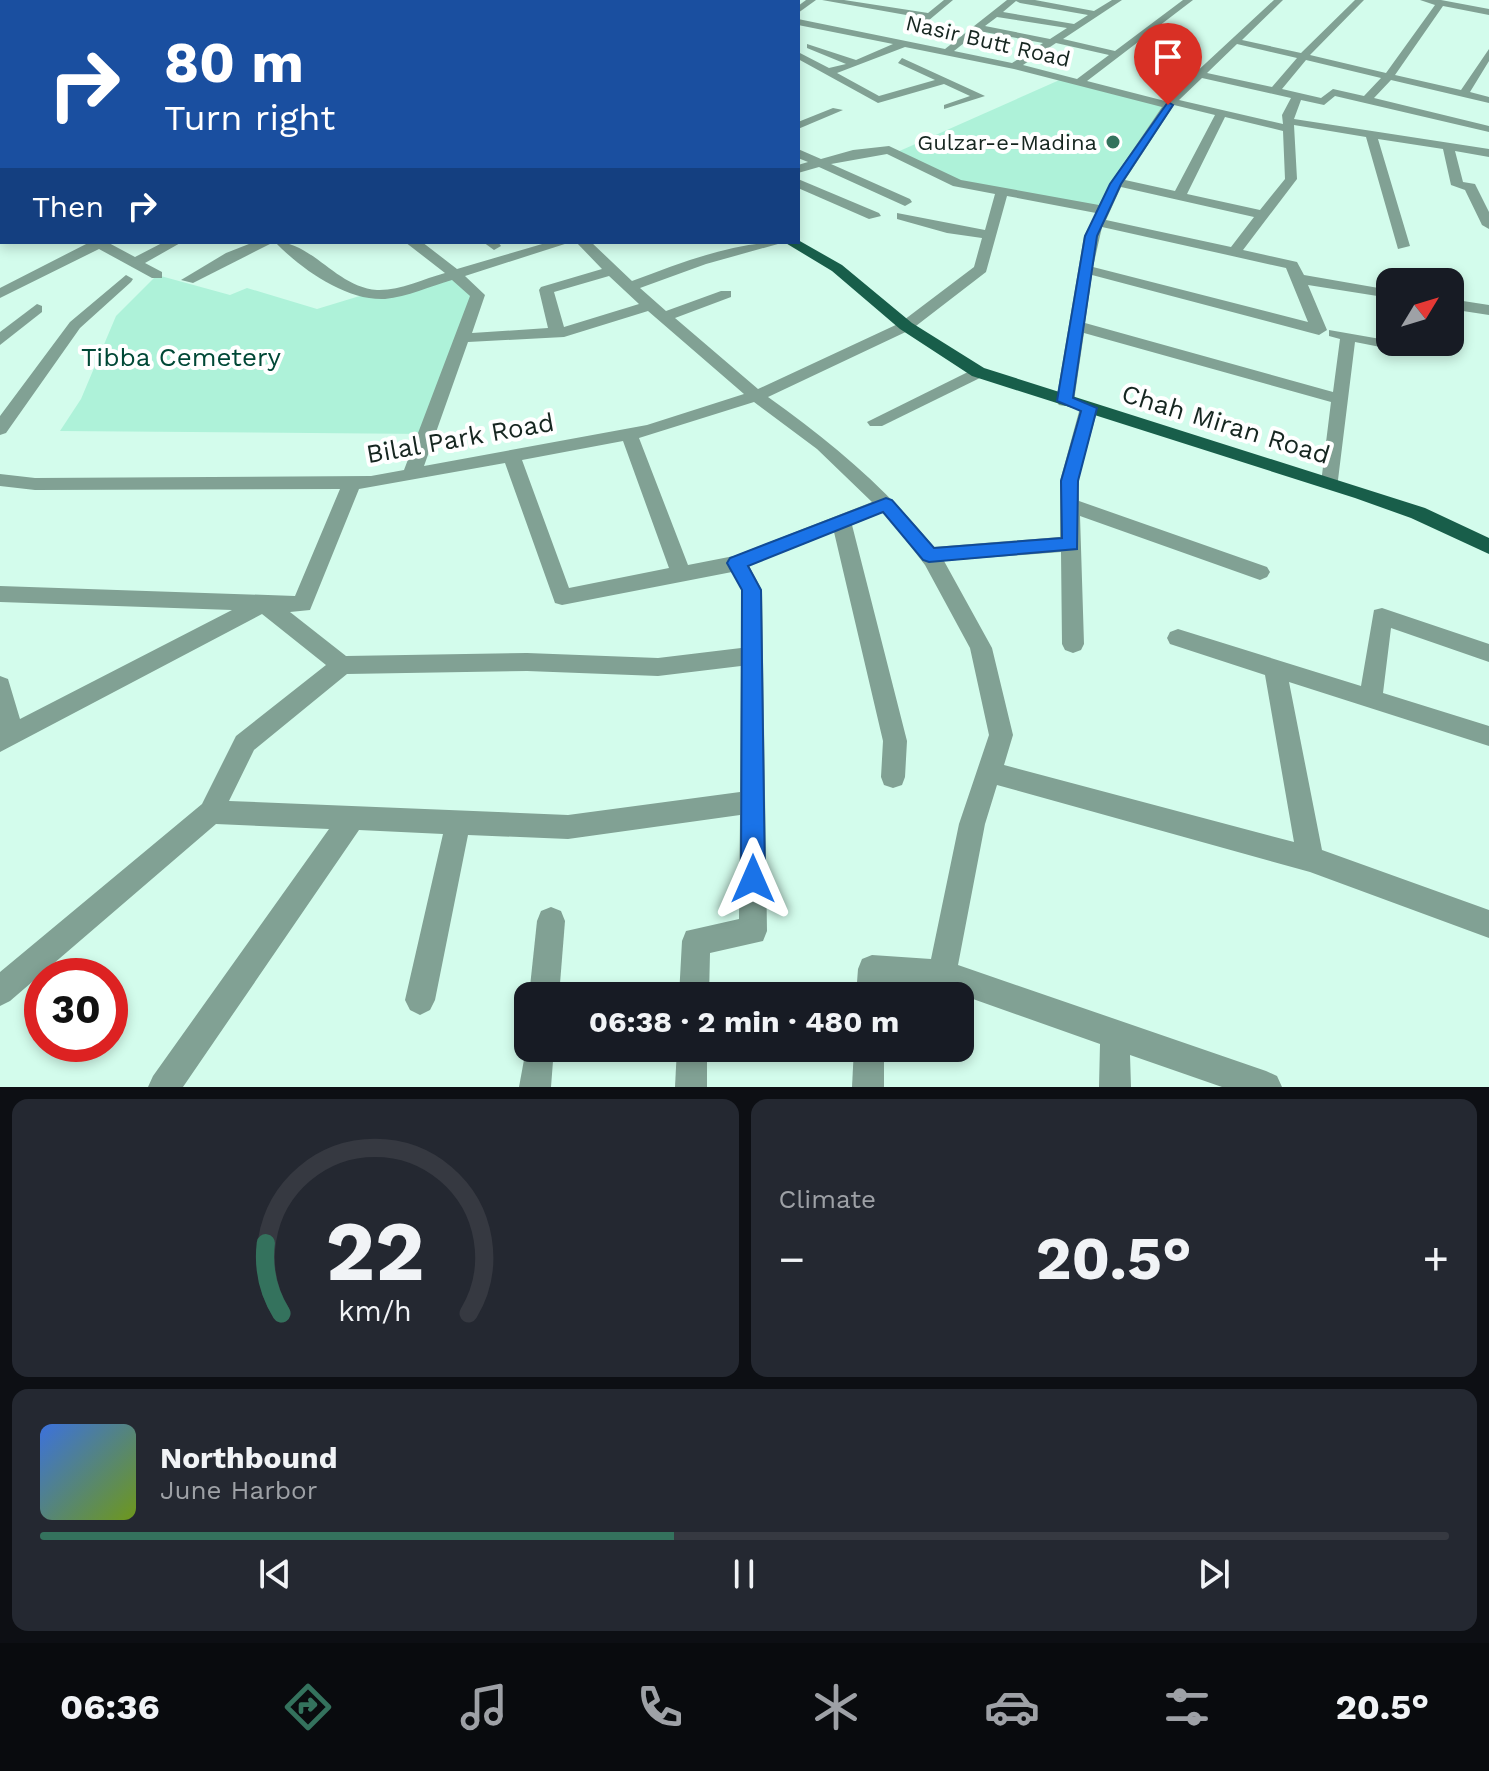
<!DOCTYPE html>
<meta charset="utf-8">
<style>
:root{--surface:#171b24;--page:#242831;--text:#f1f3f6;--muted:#9ea1a6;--line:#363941;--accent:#34725d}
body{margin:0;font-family:"Work Sans",sans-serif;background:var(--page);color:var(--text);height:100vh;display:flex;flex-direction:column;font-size:30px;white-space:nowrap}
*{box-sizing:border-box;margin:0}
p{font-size:26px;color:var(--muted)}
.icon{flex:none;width:44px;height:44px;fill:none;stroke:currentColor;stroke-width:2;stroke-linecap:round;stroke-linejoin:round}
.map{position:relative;height:1087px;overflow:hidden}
.side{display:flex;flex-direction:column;gap:12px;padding:12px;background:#0d0f14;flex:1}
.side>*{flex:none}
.top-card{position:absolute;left:0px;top:0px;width:800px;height:244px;box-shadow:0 4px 12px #0003;background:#1a4fa0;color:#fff;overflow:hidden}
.needle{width:52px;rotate:52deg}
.tools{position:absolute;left:1376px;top:268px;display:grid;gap:16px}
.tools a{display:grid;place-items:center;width:88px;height:88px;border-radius:16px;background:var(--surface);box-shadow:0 4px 12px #0003;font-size:40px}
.speed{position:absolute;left:24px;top:958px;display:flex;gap:16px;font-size:40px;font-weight:700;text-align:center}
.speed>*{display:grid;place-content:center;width:104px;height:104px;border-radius:50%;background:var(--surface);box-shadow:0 4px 12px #0003;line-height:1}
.speed .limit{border:12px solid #d22;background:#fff;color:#111}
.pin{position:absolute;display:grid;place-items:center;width:68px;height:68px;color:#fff;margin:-82px -34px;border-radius:50% 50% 50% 0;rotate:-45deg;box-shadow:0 0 8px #0007}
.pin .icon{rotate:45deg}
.me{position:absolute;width:88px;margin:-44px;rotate:0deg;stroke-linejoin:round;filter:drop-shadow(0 0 6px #0008)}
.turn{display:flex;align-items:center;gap:28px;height:168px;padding:0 32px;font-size:36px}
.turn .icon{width:104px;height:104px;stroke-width:2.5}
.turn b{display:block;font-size:56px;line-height:68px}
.then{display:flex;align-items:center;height:76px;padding:0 32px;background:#0003;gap:16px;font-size:30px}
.big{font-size:60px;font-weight:700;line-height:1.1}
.side .card{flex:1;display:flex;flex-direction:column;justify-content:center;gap:12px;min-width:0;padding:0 28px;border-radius:16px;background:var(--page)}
.side .dial{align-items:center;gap:0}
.dial svg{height:208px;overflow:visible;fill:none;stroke:var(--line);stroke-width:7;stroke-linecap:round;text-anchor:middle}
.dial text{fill:var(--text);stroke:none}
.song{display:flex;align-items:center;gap:24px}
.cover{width:96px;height:96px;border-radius:12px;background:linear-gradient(135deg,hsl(220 70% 55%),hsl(80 70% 35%))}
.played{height:8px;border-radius:4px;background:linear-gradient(90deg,var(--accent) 45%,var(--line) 45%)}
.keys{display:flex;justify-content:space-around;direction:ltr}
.heat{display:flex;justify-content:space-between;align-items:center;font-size:44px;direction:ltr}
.side .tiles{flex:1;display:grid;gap:12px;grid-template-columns:1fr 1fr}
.card:last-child{grid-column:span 2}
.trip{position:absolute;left:514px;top:982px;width:460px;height:80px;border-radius:16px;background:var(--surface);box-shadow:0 4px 12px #0003;font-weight:700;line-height:80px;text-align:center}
.menu{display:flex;height:128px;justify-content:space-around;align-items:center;background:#090b0e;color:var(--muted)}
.menu .icon{width:56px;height:56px}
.menu .on{color:var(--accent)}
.menu b{font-size:36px;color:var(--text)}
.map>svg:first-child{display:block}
.green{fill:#aef2d9}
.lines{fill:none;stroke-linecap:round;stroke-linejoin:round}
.minor{fill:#81a194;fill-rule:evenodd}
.major{fill:#185e4a;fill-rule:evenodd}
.route{fill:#1a73e8;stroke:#114b97;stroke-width:2}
.poi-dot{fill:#34725d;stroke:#fff;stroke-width:3}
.labels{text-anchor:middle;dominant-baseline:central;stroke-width:8;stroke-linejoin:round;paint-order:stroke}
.far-street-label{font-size:22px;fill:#162620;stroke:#fff}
.far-poi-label{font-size:22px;fill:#162620;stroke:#fff;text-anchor:end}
.park-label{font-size:26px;fill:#004836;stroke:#fff}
.street-label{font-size:26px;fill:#162620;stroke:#fff}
</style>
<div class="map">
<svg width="1489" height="1087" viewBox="0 0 1489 1087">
<rect width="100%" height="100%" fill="#d3fcec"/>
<g class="green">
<path d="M1064 78 1168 105 1103 210 957 183 895 153Z"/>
<path d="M456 274 478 295 426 434 60 431 81 399 116 316 157 275 230 295 247 288 317 309 363 295 370 297Z"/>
</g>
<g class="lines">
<g class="minor">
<path d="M183 0H222L223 2H184Z"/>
<path d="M365 0H374L375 2H366Z"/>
<path d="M669 0H688L689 2H670Z"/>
<path d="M806 0H816L798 13V6Z"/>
<path d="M822 0H844L928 13 944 0H953L922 26 917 23 923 18Z"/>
<path d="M1007 0H1035L1094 11 1112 0H1122L1063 39 1115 51 1183 0H1193L1087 81 1165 101 1274 0H1283L1242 40 1301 53 1355 0H1364L1310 55 1386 73 1435 5 1420 0H1441L1489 9V15L1443 6 1395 75 1461 90 1489 49V61L1470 92 1489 97V103L1391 80 1374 98 1489 126V132L1335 96 1324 105 1301 100 1294 119 1489 149V157L1455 151 1463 182 1475 184 1489 212V229L1482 225 1465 190 1451 185 1443 149 1378 139 1410 246 1398 249 1366 137 1294 125 1297 179 1243 250 1297 262 1304 275 1390 290V298L1308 285 1327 330 1319 335 1092 275 1085 323 1333 392 1340 339 1329 336V330L1432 348V354L1426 356 1355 342 1337 488 1330 489 1321 483 1331 402 1084 333 1074 401 1065 406 1059 405 1056 401 1084 236 1096 213 1007 196 986 272 912 329 768 397C830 441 886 488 934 547L1060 537V481L1080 408 1083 404H1095L1098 408 1078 481 1079 501 1267 567 1270 572 1267 577 1260 580 1080 516 1084 644 1081 650 1073 653 1065 650 1062 644 1061 552 944 561 992 648 1013 735 1004 765 1294 842 1265 675 1170 644 1167 638 1170 632 1178 629 1361 686 1374 610 1382 608 1489 644V662L1391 628 1383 693 1489 726V746L1289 682 1322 850 1489 910V938L1310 872 997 785 985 824 958 965 1266 1071 1277 1076 1282 1087H1222L1130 1055 1131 1087H1099L1100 1044 942 988 886 984V996H856L858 969 862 959 872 955 931 959 959 824 989 735 970 648 925 565 884 512 852 525 907 741 905 777 902 785 893 788 884 785 881 777 883 741 834 532 749 566 762 590 767 931 763 941 710 953 709 996H679L682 941 686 931 739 919 740 815 568 839 468 835 435 1000 430 1010 420 1015 410 1010 405 1000 443 834 359 830 183 1087H148L153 1076 329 829 216 824 10 1001 0 1006V972L202 804 236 736 326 665 262 614 0 752V676L8 679 20 719 232 610 0 602V586L295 596 340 489 35 490 0 486V474L35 478 371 476 404 470 470 296 452 280C431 286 407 297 385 299 346 301 301 269 275 242 313 242 336 287 377 290 399 291 423 279 445 273L405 242H422L457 269 549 242H571L465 276 485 295 472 333 548 328 539 290 541 287 602 269 576 242H591L632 281C681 263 732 242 785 242L706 264 640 288 666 311 721 291H731V297L675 318 758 389 900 323 974 267 982 238 947 233 897 219V213L985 230 995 194 953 186 887 154 831 164 910 199 912 202 905 206 819 167 798 173V165L808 162 798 158V149L821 159 853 150 889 146 961 180 1099 205 1111 182 1162 107 1014 69 905 47 837 73 879 96 935 80 898 63 902 58 985 96 944 109V105L970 96 944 84 878 103 798 59V52L829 68 846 64 807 48V44L856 60 893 44 798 25V19L945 49ZM1016 1 1020 3 1088 15 1074 24 1003 12ZM997 17 1067 28 1050 39 985 26ZM979 31 1043 43 1012 63 954 51ZM1056 43 1109 55 1077 79 1023 65ZM1237 44 1297 58 1272 87 1207 73ZM1306 60 1381 78 1364 96 1333 89 1321 98 1282 89ZM1202 78 1291 98 1282 115 1283 124 1179 100ZM1174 105 1215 115 1175 191 1125 180ZM1225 117 1283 131 1285 179 1260 210 1187 194ZM1121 187 1254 217 1231 247 1106 220ZM1102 227 1286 268 1308 322 1093 267ZM609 276 639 304 564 327 554 292ZM648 311 744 394 647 425 424 466 468 342 564 337ZM754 402 817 449 872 502 734 556 688 565 639 438ZM623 441 669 568 569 588 522 460ZM505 463 555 603 562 605 732 572 742 590 741 648 658 658 527 653 346 656 290 612 310 610 359 489ZM741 666 740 792 568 815 229 801 254 750 347 674 527 671 658 676Z"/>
<rect x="0" y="10" width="2" height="6"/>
<rect x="0" y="31" width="2" height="6"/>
<path d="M0 65H2L0 73Z"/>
<rect x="0" y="100" width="2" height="6"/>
<path d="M833 108 843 110 798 129V122Z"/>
<rect x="0" y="132" width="2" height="8"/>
<path d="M2 173V181L0 182V174Z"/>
<path d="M798 179 879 213 881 216 869 219 798 188Z"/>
<path d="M90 242H107L135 257 164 242H182L145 263 162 272V278H152L99 249 0 298V288Z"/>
<path d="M254 242H274L193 283 181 280 226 253Z"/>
<path d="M483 242H498L501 246 494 250Z"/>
<path d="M126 275 133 279 131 282 80 328 6 433 0 435V416L70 322Z"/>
<path d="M1450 299 1489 305V315L1450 309Z"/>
<path d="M37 304 42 306V312L0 345V332Z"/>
<path d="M978 367 984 368V376L882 426H870L867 422Z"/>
<path d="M551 907 561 911 565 921 559 996H529L537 921 541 911Z"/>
<path d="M528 1038V1048H554L551 1087H519Z"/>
<path d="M677 1048H707V1087H675Z"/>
<path d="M854 1048H884V1087H852Z"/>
</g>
<g class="major">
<path d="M277 0H288L289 2H278Z"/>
<path d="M798 240 842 265 912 323 984 368 1425 508 1489 538V554L1411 518 1355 498 972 376 900 329 832 271 784 242Z"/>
</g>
</g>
<path class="route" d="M1168 102 1173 105 1121 184 1097 236 1073 398 1097 408 1078 481 1077 549 929 562 923 560 883 512 748 566 761 590 765 879 762 888 753 891 744 888 741 879 742 590 727 563 730 558 886 498 892 500 934 548 1062 538 1061 481 1081 411 1057 401 1085 236 1110 184Z"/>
<circle class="poi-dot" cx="1113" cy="142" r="8"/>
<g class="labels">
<g class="far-street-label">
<text transform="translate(988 41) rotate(13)">Nasir Butt Road</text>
</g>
<g class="far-poi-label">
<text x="1097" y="142">Gulzar-e-Madina</text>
</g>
<g class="park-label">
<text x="181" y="357">Tibba Cemetery</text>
</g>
<g class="street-label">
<text transform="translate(1226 424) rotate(17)">Chah Miran Road</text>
<text transform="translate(460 438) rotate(-10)">Bilal Park Road</text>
</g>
</g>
</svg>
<div class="tools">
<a><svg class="needle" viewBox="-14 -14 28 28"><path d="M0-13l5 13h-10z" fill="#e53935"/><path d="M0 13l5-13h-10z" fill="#9ea1a6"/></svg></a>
</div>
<div class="speed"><div class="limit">30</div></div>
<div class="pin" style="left:1168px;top:105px;background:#d93025"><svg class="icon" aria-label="arrive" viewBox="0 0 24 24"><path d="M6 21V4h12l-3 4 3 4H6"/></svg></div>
<svg class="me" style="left:753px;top:879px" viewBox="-20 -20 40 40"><path d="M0-17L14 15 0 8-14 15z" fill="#1a73e8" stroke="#fff" stroke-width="4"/></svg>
<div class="trip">06:38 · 2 min · 480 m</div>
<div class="top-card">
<div class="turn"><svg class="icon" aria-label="right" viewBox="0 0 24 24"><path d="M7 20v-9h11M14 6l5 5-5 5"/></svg><div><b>80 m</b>Turn right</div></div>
<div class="then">Then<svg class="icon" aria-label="right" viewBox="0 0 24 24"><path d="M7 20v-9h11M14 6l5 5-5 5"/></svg></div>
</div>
</div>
<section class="side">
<div class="tiles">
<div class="card dial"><svg viewBox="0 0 100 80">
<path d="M14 69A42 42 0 1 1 86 69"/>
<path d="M14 69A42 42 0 0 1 8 42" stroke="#34725d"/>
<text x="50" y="56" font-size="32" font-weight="700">22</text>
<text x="50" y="72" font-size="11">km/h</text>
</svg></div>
<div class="card"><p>Climate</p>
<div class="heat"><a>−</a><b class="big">20.5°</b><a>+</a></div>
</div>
<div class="card">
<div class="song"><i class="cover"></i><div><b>Northbound</b><p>June Harbor</p></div></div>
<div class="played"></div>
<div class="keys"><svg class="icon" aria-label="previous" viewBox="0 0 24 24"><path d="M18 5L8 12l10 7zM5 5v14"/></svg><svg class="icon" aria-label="pause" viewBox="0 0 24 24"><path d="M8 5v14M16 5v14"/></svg><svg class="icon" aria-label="next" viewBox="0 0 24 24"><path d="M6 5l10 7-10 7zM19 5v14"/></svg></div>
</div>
</div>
</section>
<nav class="menu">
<b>06:36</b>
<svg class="icon on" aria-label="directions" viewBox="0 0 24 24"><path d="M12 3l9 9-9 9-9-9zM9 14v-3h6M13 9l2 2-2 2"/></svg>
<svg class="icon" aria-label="music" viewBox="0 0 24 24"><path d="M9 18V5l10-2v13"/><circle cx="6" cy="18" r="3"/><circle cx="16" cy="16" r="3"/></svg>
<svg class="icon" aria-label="phone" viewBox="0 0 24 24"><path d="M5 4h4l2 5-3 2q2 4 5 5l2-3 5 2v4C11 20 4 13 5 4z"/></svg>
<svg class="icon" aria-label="climate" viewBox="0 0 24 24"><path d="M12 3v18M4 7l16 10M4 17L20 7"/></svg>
<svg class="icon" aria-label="car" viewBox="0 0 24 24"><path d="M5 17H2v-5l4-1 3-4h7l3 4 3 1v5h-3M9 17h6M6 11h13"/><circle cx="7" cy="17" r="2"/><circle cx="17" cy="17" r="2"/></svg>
<svg class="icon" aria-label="filters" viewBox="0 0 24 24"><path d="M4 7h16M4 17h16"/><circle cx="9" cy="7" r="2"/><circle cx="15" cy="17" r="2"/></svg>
<b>20.5°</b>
</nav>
